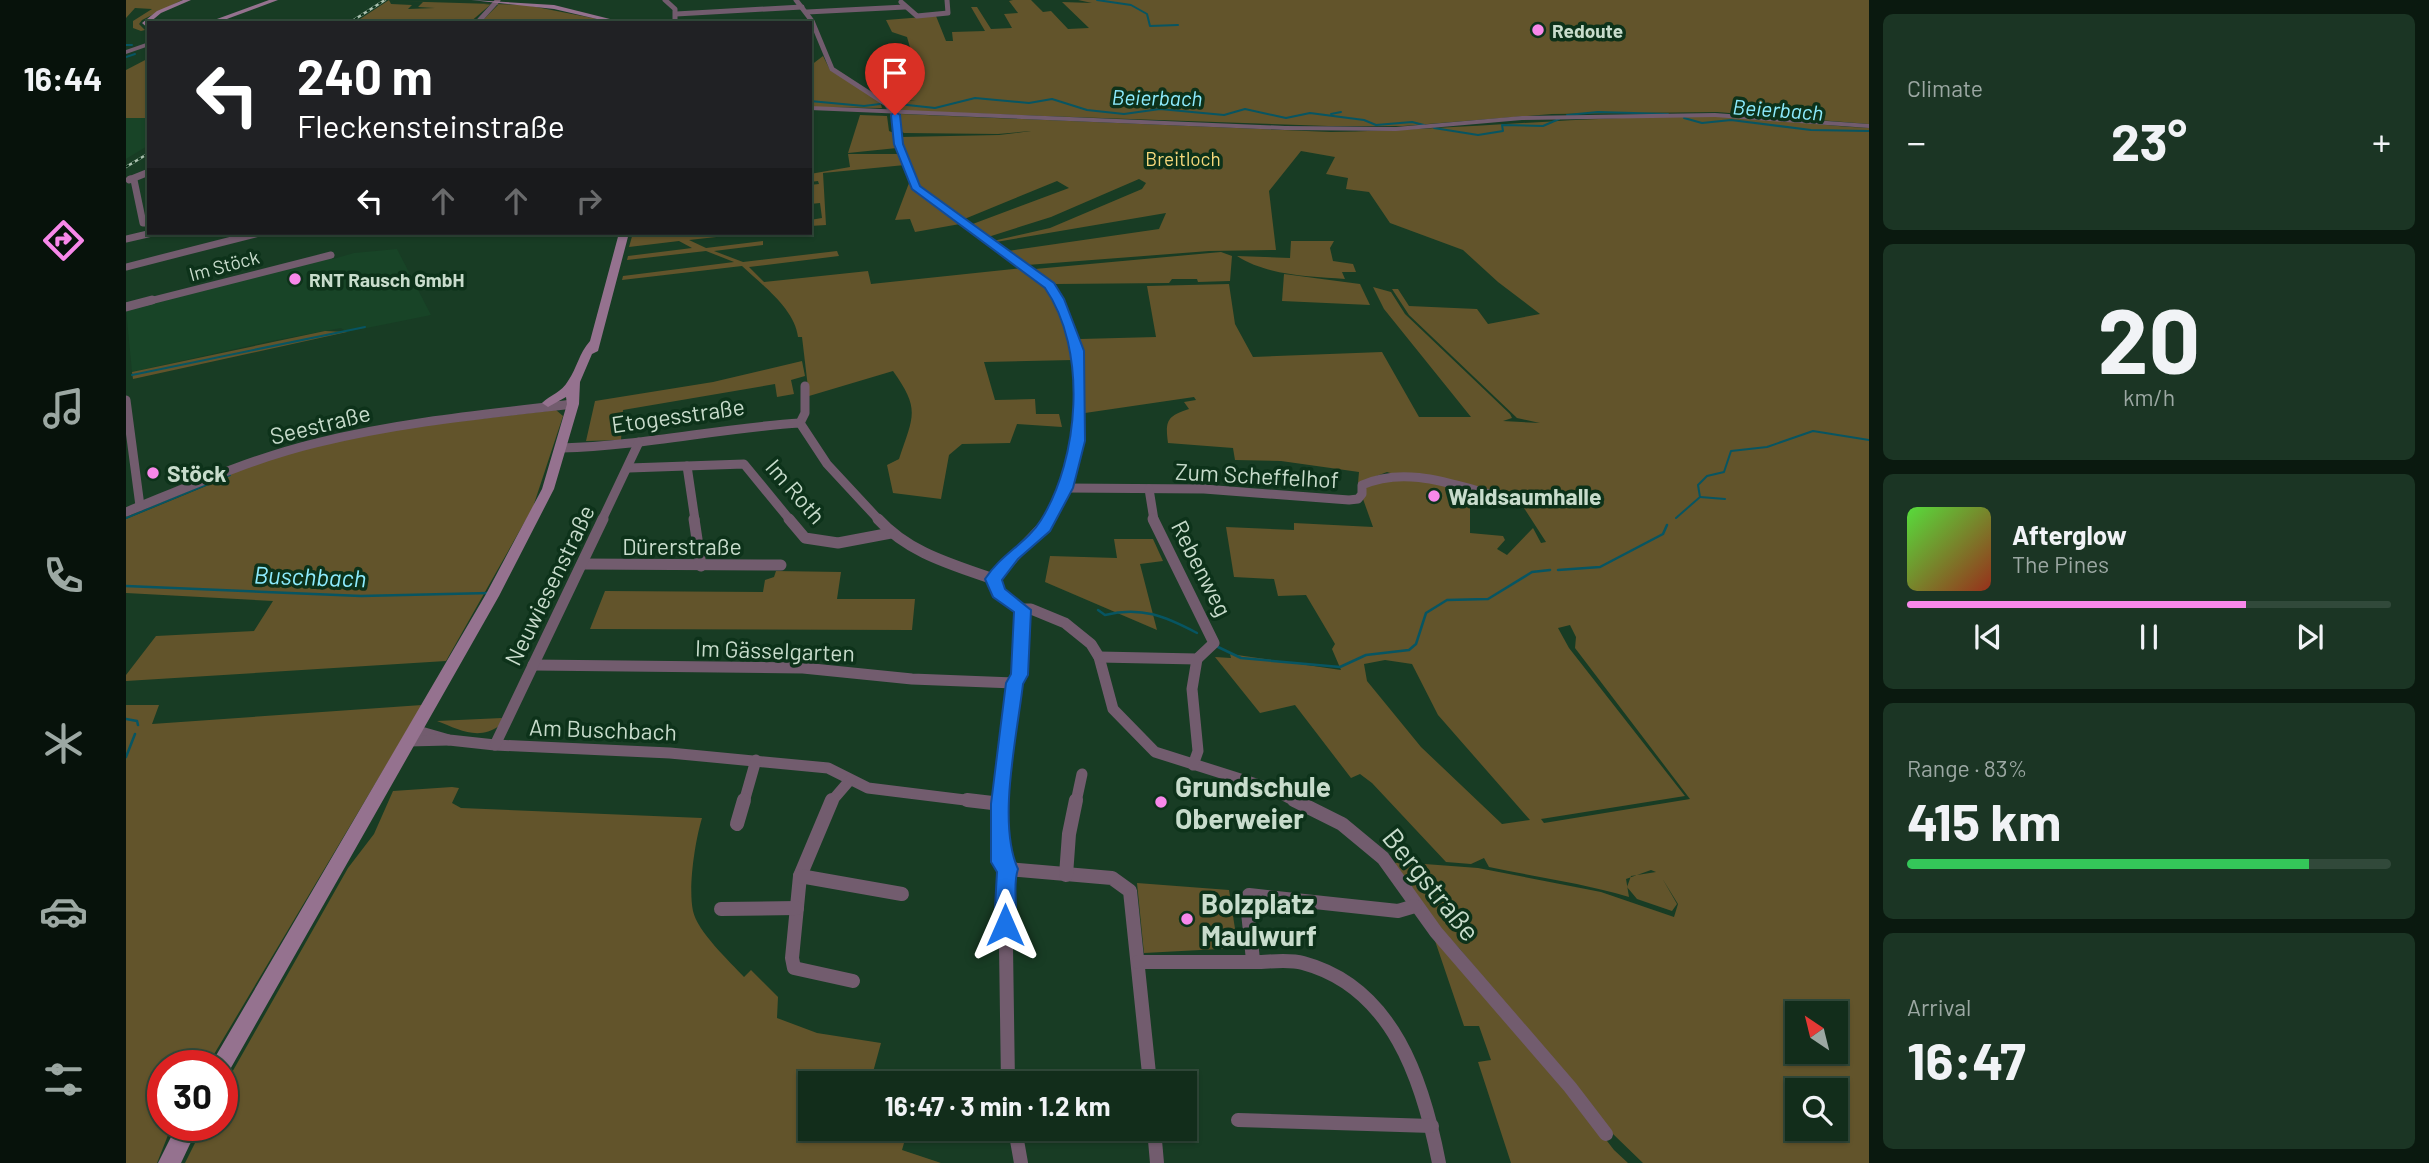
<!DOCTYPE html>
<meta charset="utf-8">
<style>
:root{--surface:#122d1b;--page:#1b3524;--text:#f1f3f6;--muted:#9ca8a3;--line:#31493a;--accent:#f888ea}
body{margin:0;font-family:Barlow,sans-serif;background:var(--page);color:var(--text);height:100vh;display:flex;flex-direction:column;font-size:26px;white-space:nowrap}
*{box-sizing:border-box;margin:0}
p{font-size:23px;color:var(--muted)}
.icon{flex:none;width:38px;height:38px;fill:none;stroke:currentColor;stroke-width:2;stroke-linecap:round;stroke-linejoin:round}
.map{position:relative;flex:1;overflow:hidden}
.panel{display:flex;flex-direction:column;gap:14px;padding:14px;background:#0a190f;width:560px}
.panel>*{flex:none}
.guide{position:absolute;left:21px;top:21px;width:665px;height:214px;border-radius:0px;box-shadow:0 2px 5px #0004,0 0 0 2px var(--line);background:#202124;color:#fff;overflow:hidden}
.needle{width:46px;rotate:325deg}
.buttons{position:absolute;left:1659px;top:1001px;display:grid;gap:14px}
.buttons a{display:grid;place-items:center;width:63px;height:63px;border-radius:0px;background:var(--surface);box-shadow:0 2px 5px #0004,0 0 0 2px var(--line);font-size:35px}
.speed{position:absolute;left:21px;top:1050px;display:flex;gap:14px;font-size:35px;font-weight:700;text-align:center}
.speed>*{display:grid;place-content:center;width:91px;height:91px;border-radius:50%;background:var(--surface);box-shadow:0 2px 5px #0004,0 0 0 2px var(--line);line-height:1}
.speed .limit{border:10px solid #d22;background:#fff;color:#111}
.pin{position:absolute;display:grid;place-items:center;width:60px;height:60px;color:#fff;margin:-72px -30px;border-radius:50% 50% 50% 0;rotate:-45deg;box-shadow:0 0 7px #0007}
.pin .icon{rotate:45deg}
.me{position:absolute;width:77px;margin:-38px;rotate:0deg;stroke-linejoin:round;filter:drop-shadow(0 0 5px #0008)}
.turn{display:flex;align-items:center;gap:24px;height:147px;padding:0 35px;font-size:32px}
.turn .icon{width:91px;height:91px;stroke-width:2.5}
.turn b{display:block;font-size:49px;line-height:60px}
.lanes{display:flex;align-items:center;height:66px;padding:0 35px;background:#0003;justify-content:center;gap:35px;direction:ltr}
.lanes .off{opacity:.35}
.big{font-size:52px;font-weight:700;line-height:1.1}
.panel .widget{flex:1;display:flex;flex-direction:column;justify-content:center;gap:10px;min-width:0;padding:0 24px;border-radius:10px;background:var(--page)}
.panel .dial{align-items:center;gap:0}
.dial b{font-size:91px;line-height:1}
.song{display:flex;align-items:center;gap:21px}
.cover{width:84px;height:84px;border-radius:10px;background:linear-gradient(135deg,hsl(110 70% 55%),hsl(10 70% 35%))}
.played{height:7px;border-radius:4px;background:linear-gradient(90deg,var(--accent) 70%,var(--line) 70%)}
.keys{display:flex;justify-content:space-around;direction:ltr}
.heat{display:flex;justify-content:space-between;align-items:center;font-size:38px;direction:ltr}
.charge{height:10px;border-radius:5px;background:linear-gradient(90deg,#34c759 83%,var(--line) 0)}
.trip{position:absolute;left:672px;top:1071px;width:399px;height:70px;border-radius:0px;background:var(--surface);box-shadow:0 2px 5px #0004,0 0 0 2px var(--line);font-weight:700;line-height:70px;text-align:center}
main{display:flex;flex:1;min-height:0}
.tabs{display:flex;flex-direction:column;width:126px;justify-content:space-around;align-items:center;background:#07120b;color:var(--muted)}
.tabs .icon{width:49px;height:49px}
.tabs .active{color:var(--accent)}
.tabs b{font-size:32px;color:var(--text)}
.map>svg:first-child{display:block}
.built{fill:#184427}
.green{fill:#62542b;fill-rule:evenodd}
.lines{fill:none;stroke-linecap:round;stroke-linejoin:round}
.stream-far1{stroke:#075562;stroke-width:2}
.stream{stroke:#075562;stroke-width:2.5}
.minor-far4{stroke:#725c6e;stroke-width:5}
.minor-far3{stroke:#725c6e;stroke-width:7}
.minor-far2{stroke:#725c6e;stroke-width:9}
.minor-far1{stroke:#725c6e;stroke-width:11}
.minor{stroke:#725c6e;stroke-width:14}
.tertiary{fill:#725c6e;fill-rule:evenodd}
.secondary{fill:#95728f;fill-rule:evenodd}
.rail-casing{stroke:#aac0af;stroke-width:2.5}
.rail{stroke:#0d321a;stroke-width:2;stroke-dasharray:3.5;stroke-linecap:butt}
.route{fill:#1a73e8;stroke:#114b97;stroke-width:2}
.poi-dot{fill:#f888ea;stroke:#0d321a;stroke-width:2.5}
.labels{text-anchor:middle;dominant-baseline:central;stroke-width:7;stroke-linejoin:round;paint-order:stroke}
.far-poi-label{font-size:19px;font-weight:bold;fill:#c8dccc;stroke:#0d321a;text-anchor:start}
.far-park-label{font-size:19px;fill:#f7d97c;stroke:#0d321a}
.far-street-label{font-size:19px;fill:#c8dccc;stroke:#0d321a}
.far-water-label{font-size:21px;font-style:italic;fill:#8decff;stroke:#0d321a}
.street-label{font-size:23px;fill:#c8dccc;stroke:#0d321a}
.poi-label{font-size:23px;font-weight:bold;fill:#c8dccc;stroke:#0d321a;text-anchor:start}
.water-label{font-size:24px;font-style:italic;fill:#8decff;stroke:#0d321a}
.near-poi-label{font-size:28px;font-weight:bold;fill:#c8dccc;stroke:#0d321a;text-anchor:start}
.near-street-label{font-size:28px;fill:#c8dccc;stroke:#0d321a}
</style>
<main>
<nav class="tabs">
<b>16:44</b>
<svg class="icon active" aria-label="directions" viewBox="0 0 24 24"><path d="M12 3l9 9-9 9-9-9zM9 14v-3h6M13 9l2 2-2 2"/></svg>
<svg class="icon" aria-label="music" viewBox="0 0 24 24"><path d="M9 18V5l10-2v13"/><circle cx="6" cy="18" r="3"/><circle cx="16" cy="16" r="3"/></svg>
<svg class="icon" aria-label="phone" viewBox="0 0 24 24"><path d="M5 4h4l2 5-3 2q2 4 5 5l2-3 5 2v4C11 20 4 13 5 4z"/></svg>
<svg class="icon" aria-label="climate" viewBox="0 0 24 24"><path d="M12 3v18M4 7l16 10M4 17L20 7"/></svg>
<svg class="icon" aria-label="car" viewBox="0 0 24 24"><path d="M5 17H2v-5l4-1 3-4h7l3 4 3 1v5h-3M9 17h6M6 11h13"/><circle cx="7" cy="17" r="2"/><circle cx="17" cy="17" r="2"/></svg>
<svg class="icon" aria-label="filters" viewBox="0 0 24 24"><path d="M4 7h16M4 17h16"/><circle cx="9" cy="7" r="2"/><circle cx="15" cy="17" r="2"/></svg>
</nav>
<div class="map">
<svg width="1743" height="1163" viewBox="0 0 1743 1163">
<rect width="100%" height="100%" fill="#183c24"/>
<g class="built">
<path d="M0 118H23V145L0 159Z"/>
<path d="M271 249 305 315 221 332 215 328 145 341 6 372 0 309 193 258 207 259 228 253Z"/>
</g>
<g class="green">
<path d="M0 0H56L16 20 13 24 19 30 15 31 7 28V21L26 9 9 8 0 18Z"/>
<path d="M263 0 265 4 286 5 282 9 309 8 292 7 297 2 267 1 400 5 492 23H354L372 5 358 4 364 5 343 23H228Z"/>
<path d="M887 0H905L917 12 925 11 942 29 963 28 936 2 966 3 952 0H1743V124L1591 112 1426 114 1277 126H1202L777 111 764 102 790 100H772L765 60 787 58 781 37 766 32 760 20 810 16 820 41H827L826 32 859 31 845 7H851L865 29 886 28 878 14 892 13 883 1Z"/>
<path d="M697 56 704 70 754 101 756 108 684 107V66Z"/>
<path d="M23 58V118H0V70Z"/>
<path d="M775 114 1205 132C1335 130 1464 115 1594 116 1643 117 1694 126 1743 128V1163H1517L1487 1134 1333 948 1297 911 1268 864 1272 862 1352 868 1475 892 1548 917 1552 904 1536 878 1551 904 1546 911 1511 899 1501 887 1505 876 1530 872 1525 870 1500 879 1503 897C1457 883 1410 877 1363 867L1358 858 1345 864 1320 862 1246 783 1234 774 1225 778 1169 705 1134 713 1089 657 1105 658 1104 654 1215 670 1206 649 1209 644 1180 595 1152 596 1148 579 1108 577 1100 527 1168 530V523L1247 527 1237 499 1240 485 1271 475 1261 472 1232 483 1233 472 1155 461 1109 460 1107 448 1042 443C1039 421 1041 416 1063 409L1058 402 1070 400 1068 397 959 413 954 339 1030 337 1021 286 1103 284 1109 324 1127 357 1256 352 1293 417H1345L1258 309 1247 287 1265 292 1279 314 1384 414 1386 418 1377 421 1414 423 1391 418 1283 315 1266 289H1272L1283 306 1351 309 1362 324 1414 314 1372 282 1337 250 1264 223 1243 192 1220 189 1222 178 1200 174 1209 157 1175 151 1143 191 1150 250 1083 251 901 265 795 191 774 137 873 135 905 131 872 134 778 133 775 131ZM1013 179 1020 183 1016 189 924 228 867 241 862 237 925 217ZM931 181 943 188 844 225 836 220ZM1040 213 1033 229 882 251 870 242ZM1344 494 1396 505 1420 542 1415 543 1407 528 1381 555 1371 549 1379 540 1377 536 1344 533ZM1444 625 1450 637 1449 648 1564 799 1418 823 1415 819 1559 796 1443 648 1432 628ZM1259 660 1286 664 1312 715 1404 820 1376 824 1295 747 1241 681 1238 664ZM1671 1013H1710V1052H1671ZM1671 1090H1710V1129H1671Z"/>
<path d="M734 115 761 116 763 131 770 134 771 148 722 153Z"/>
<path d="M722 154H775L779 165 697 173 700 225 684 226V220L696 218 694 203 684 204V185L693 184 692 181 684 182V174L724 167Z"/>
<path d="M783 183H786L790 190 834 224 789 232 784 219 769 220Z"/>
<path d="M507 233H545L549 236 627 233 563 240 580 248 637 241V245L588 251 617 262 711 251 713 256 623 267 638 282 742 271 745 284 897 268 927 292 945 343 947 360 858 362 869 400 909 399 910 414H933L936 427 891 424 884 443 836 444 823 455 815 499 767 493 761 465 773 459C787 416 795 410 767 371L683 396 676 337H672C669 309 635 284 616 266L496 280 497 276 608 262 580 251 501 260 502 256 566 248 553 241 503 247Z"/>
<path d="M1165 241H1208L1204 248 1207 261 1227 264 1230 272H1216L1219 279C1184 276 1142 276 1111 256L1164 258Z"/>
<path d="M1095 252 1106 256 1104 281 1072 282 1071 279H1046L1043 283 930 284 909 269Z"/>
<path d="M1158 274 1234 284 1244 305 1156 301Z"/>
<path d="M199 331 221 332 7 379 6 372Z"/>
<path d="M676 361 679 376 665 380 668 394 651 397 649 384 497 410 495 440 460 441 469 401 587 382Z"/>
<path d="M430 410 437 416 407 507 320 661 0 681V675L30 636 128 631 147 601 0 593V519L80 486 81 481 137 459 265 429Z"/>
<path d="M988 539H1027L1037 561 1014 564 1031 630 919 582 924 556 991 558Z"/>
<path d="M650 571 715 572 711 599H789L786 630 464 629 479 591 637 592 639 580 648 577Z"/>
<path d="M0 705H33L26 724 296 705 81 1066H37V1125H46L31 1163H0Z"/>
<path d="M376 718 373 726C352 741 332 729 311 721Z"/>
<path d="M326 787 333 788 326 803 335 808 576 818C569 841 562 888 567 911 571 931 604 962 618 977L625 970 652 997 651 1018 691 1033 755 1043 744 1083H684V1129H782L776 1150 815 1163H59L78 1125H96V1090L222 868 248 834 267 791Z"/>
<path d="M1011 883 1103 890 1112 948 1018 953Z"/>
<path d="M1306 932 1434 1080 1488 1150 1502 1163H1385L1352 1062 1365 1060 1353 1026H1338Z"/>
</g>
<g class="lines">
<g class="stream-far1">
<path d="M971 0 1005 5 1021 14 1024 26 1052 25"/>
<path d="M0 45H6"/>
<path d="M20 51 23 50"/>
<path d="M0 57 9 54"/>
<path d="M684 101 738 106 754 104"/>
<path d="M763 103 809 108 849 98 903 103 926 99 961 110 998 114 1034 109 1098 115 1119 109 1160 118 1184 113 1238 120 1250 125 1286 122 1298 125"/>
<path d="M1205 114 1215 112"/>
<path d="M1441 115 1472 112 1542 114"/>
<path d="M1558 118 1576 123 1605 120 1685 130 1743 131"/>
<path d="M1308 128 1352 135 1377 131 1376 125 1417 126 1433 119"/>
<path d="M6 375 239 327"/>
<path d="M1574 497 1599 499"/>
<path d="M0 518 104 475"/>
<path d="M1550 518 1574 497 1572 485 1581 476 1598 472 1605 451 1641 447 1687 431 1743 440"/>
</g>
<g class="stream">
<path d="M1432 570 1474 567 1537 534 1541 525"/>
<path d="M0 586 235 596 364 593"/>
<path d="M972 610 979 615C1015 606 1039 616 1071 633"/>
<path d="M1092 647 1115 658 1214 667 1240 655 1283 650 1290 644 1300 613 1321 600 1362 599 1406 572 1424 570"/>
<path d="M0 719 11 721 12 725"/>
<path d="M0 757 9 734"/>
</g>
<g class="minor-far4">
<path d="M539 0 549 9V23"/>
<path d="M670 0 686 21 706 69 760 104 769 115 771 133"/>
<path d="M775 2 791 16 822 13 821 0"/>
<path d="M681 12 779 7"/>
<path d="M550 14 676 7"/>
<path d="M351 23 372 0"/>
</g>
<g class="minor-far3">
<path d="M771 131 773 144 793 191 923 286 933 302"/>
<path d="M4 179 8 180 17 223H23"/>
<path d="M3 180 23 172"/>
<path d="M0 239 26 233"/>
<path d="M0 267 133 233"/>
<path d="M20 302 205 255"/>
</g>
<g class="minor-far2">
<path d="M0 307 26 300"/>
<path d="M0 400 14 506"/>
<path d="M674 423 679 413V386"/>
<path d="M436 448C516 446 594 428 674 423L701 464 753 520"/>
<path d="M561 466 569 520"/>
<path d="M503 468 618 464 664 520"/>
<path d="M940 488 1078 489 1223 500 1232 499 1236 494V485C1285 463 1339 490 1388 500"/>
<path d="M1023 489 1028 520"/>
<path d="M0 512C62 487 124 459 190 443 274 422 361 414 447 404"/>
<path d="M476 520 513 442"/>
<path d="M922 520C951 490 959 392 952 351 949 335 939 316 932 300"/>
</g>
<g class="minor-far1">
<path d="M568 519 575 566"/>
<path d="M663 519 679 538 712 543 765 533"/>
<path d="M752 519C783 553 825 564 867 579"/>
<path d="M456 564 655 565"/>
<path d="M867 579 924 519"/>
<path d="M867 579 873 593 896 609"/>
<path d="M896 609H905L939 623 965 644 973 657 987 709 1029 752 1146 789 1171 802"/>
<path d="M973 657 1071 659 1088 643 1027 519"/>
<path d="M407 665 677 668 786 679 888 683"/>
<path d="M288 730 323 740 369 745 544 753 702 768 742 788 855 802"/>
<path d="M282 741 323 740"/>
<path d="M369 745 477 519"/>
<path d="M1067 765 1072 751 1066 689 1071 659"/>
<path d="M618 802 630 760"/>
<path d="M705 802 724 780"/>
<path d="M874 802 888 683 894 675 896 609"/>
<path d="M950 802 956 774"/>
</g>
<g class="minor">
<path d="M706 800 674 876 666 958 668 968 727 981"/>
<path d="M841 800 875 804"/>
<path d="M874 800C873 824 872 847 882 869L879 879 882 1083"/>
<path d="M1168 800 1216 824 1257 858 1310 932 1444 1087 1480 1134"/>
<path d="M611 824 618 800"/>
<path d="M882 869 986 878 1004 891 1024 1083"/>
<path d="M940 875 943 834 950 800"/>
<path d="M674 876 776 894"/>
<path d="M595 909 671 908"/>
<path d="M1127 960 1121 903 1123 895 1272 911 1289 906"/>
<path d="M1012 962C1051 962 1090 962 1130 962 1144 962 1163 959 1177 963 1267 987 1297 1081 1313 1163"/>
<path d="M1112 1120 1306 1126"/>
<path d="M889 1129 895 1163"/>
<path d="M1028 1129 1031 1163"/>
</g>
<g class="tertiary">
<path d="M23 42V46L0 54V50Z"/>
<path d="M684 106 1159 126 1270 127 1396 116 1589 113 1743 124V128L1589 117 1396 120 1270 131 1159 130 684 110Z"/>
</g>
<g class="secondary">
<path d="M57 0H65L35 13 23 23V29L16 23 31 11Z"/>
<path d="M143 0H152L90 23H80Z"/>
<path d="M345 0 428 5 500 23H488L428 9Z"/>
<path d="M493 233H503L472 351 466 354 454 382 453 404 428 489 373 596 102 1073 96 1076V1066H85L88 1059 360 594 416 489 441 404 440 397 422 407 416 403C424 395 436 392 442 381 451 368 453 353 464 341Z"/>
<path d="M51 1125H73L55 1163H32Z"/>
</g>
<g class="rail-casing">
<g id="rail">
<path d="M223 23 259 0"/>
<path d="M0 167 23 153"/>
</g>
</g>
<use href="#rail" class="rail"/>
</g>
<path class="route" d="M769 112 774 115 777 144 794 186 928 283 938 299 958 351 959 441 947 488 924 531 892 559 876 580 879 589 905 610 902 675 897 684C891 736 871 823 892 869 885 889 895 912 886 932L879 935 871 932 868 925 871 872 865 862V804L880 683 885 674 888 612 867 597 859 579C874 555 902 542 915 520 953 459 962 350 919 288L786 189 768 144 765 115Z"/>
<g class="poi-dot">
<circle cx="1412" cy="30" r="7"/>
<circle cx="169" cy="279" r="7"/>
<circle cx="27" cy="473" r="7"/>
<circle cx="1308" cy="496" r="7"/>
<circle cx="1035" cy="802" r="7"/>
<circle cx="1061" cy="919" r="7"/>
</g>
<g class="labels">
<g class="far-poi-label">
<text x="1426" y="30">Redoute</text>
<text x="183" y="279">RNT Rausch GmbH</text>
</g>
<g class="far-park-label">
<text x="1057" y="158">Breitloch</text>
</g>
<g class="far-street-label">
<text transform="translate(98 265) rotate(-15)">Im Stöck</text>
</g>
<g class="far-water-label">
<text transform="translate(1031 97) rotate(1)">Beierbach</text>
<text transform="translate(1652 109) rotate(4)">Beierbach</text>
</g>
<g class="street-label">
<text transform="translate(552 415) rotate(-8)">Etogesstraße</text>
<text transform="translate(194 424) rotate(-14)">Seestraße</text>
<text transform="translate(1131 475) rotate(3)">Zum Scheffelhof</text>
<text transform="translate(670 491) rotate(49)">Im Roth</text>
<text x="556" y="546">Dürerstraße</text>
<text transform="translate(1076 568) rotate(63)">Rebenweg</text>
<text transform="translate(423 585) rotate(-64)">Neuwiesenstraße</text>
<text transform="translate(649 650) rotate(2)">Im Gässelgarten</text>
<text transform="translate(477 729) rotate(2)">Am Buschbach</text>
</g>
<g class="poi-label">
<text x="41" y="473">Stöck</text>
<text x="1322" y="496">Waldsaumhalle</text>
</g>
<g class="water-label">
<text transform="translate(184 576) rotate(2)">Buschbach</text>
</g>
<g class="near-poi-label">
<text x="1049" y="786">Grundschule<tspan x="1049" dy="32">Oberweier</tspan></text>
<text x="1075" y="903">Bolzplatz<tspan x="1075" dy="32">Maulwurf</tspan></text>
</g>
<g class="near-street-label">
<text transform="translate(1306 884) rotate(51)">Bergstraße</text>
</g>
</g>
</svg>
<div class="buttons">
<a><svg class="needle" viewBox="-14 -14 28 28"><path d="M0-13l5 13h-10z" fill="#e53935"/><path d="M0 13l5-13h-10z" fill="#9ca8a3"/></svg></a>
<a><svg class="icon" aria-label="search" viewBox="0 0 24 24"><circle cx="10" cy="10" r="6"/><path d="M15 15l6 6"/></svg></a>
</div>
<div class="speed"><div class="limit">30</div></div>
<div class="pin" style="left:769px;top:115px;background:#d93025"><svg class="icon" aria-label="arrive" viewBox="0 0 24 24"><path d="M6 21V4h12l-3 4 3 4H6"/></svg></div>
<svg class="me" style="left:879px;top:925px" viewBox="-20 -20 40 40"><path d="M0-17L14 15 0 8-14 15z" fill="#1a73e8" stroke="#fff" stroke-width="4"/></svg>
<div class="trip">16:47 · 3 min · 1.2 km</div>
<div class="guide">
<div class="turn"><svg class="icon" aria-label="left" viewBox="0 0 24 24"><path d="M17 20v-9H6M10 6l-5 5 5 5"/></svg><div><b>240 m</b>Fleckensteinstraße</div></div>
<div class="lanes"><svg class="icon" aria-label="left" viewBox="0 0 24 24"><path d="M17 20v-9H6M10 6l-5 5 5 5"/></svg><svg class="icon off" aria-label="ahead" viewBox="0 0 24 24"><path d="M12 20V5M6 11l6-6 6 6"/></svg><svg class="icon off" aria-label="ahead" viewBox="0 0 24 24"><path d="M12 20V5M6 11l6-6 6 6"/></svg><svg class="icon off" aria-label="right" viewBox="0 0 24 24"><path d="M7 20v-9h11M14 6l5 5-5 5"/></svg></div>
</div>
</div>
<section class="panel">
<div class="widget"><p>Climate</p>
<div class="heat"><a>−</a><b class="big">23°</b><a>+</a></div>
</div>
<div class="widget dial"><b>20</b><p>km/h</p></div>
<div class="widget">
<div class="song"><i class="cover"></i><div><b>Afterglow</b><p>The Pines</p></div></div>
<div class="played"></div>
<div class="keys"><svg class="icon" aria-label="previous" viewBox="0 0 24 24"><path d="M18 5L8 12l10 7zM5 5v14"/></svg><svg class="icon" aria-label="pause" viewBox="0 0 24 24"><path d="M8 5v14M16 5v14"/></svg><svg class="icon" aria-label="next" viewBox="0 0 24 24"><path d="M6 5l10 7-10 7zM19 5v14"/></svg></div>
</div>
<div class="widget"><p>Range · 83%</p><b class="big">415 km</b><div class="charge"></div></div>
<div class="widget"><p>Arrival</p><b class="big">16:47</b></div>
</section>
</main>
